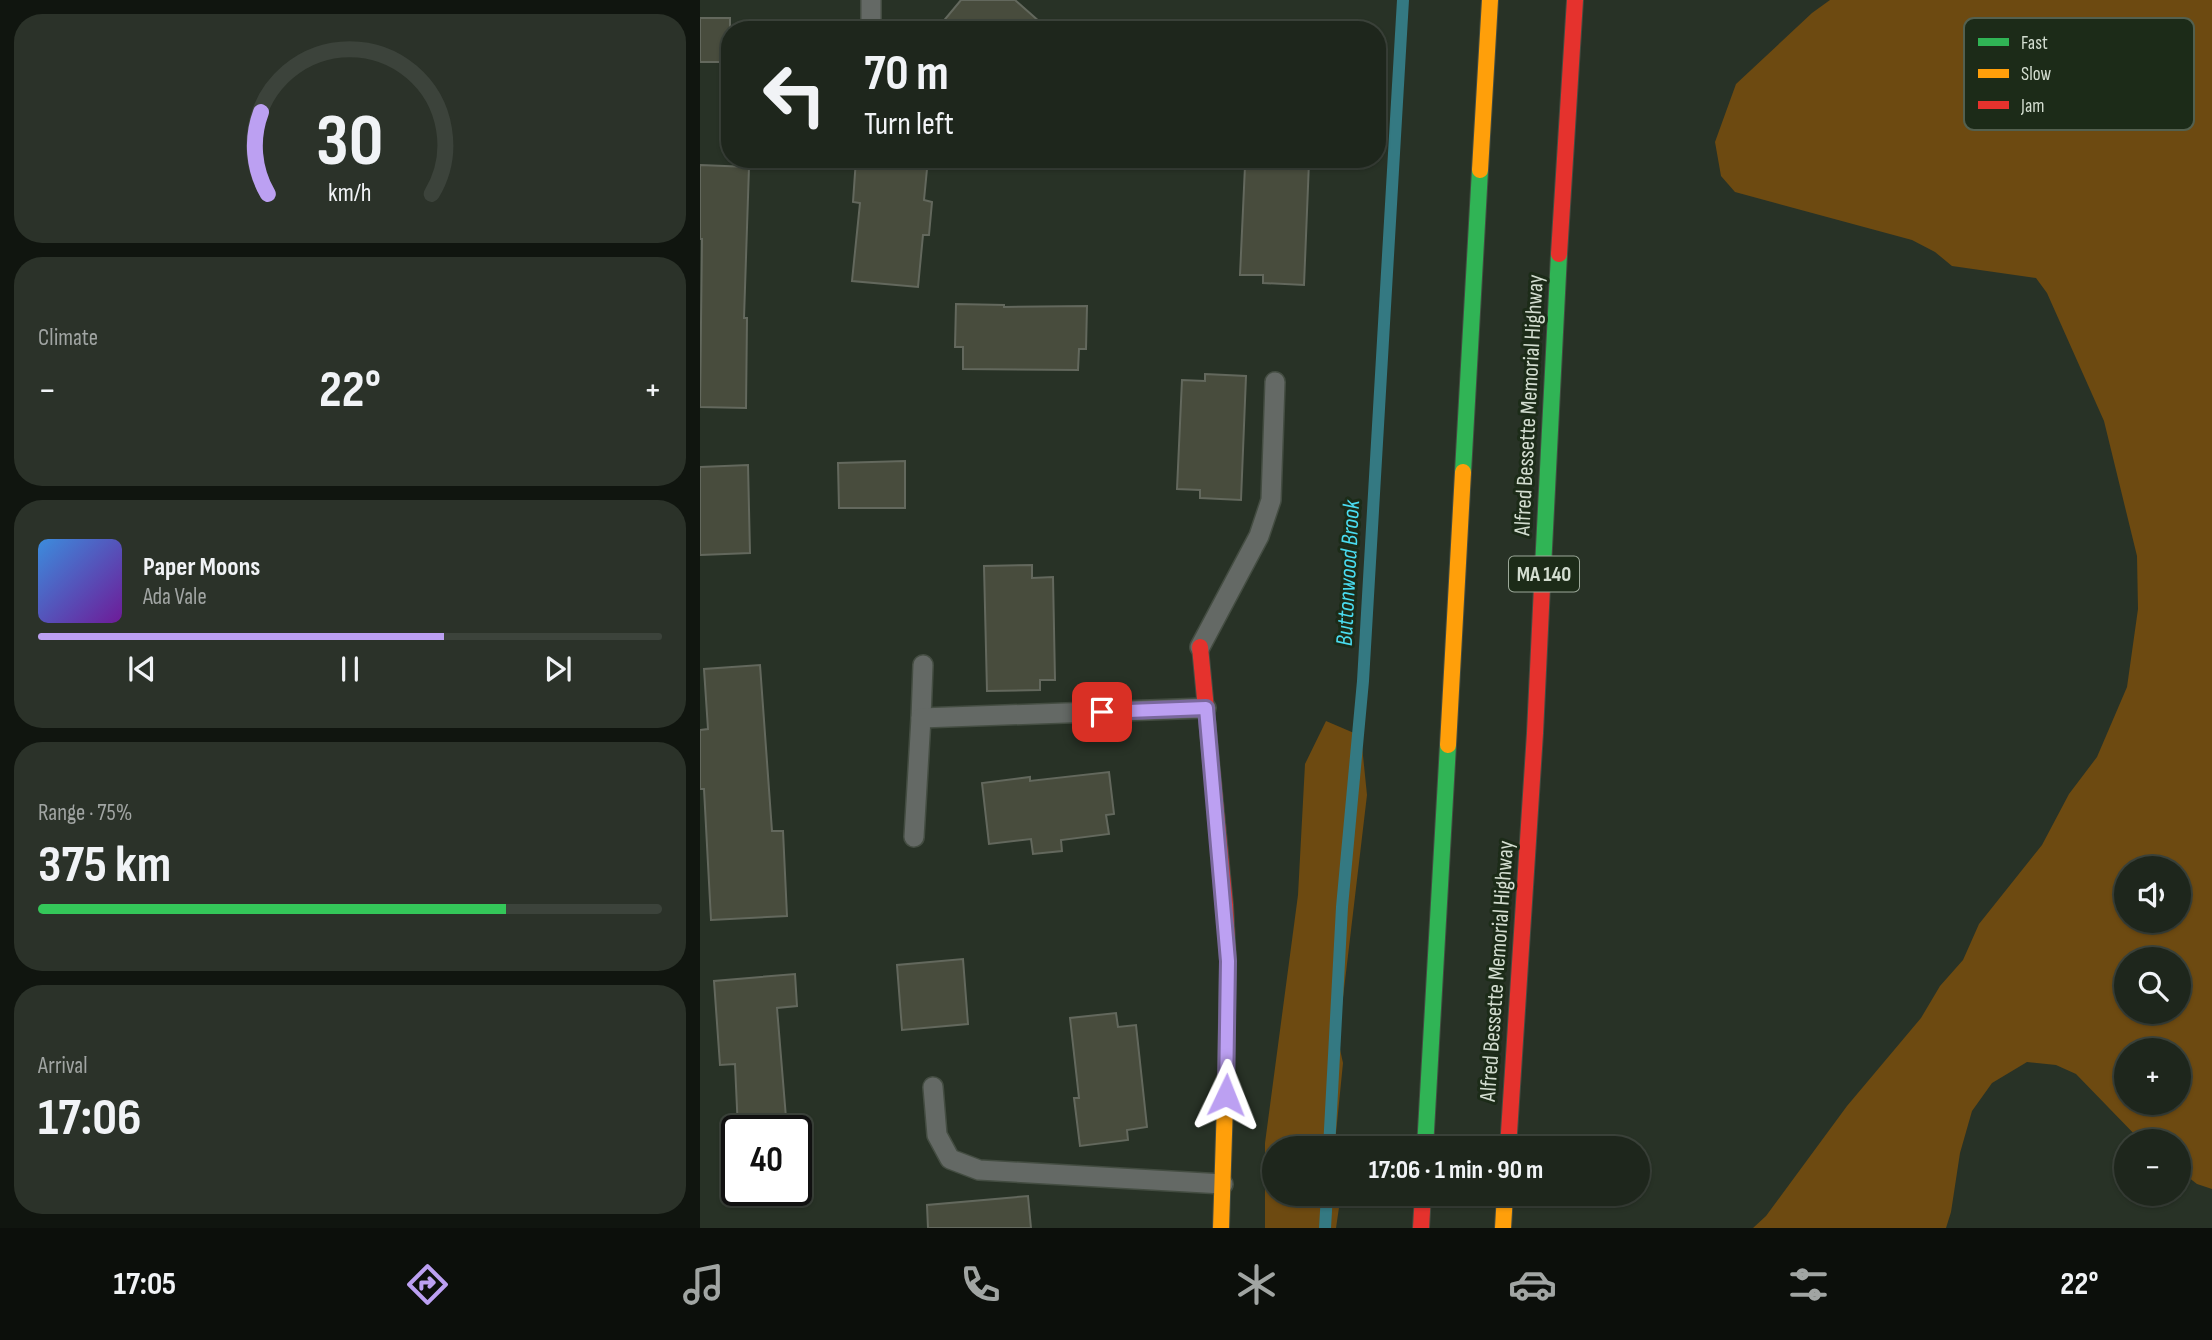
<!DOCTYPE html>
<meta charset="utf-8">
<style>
:root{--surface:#1e261c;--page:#2b3229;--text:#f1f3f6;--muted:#a1a5a3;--line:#3c433b;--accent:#bca0f2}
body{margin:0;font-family:"Sofia Sans Condensed",sans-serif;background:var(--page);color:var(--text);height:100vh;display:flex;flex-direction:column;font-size:26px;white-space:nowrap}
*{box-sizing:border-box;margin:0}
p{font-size:23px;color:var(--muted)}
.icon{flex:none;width:38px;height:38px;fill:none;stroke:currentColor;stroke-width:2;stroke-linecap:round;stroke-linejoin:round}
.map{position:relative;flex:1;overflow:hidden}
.drawer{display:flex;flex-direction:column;gap:14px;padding:14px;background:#10150f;width:700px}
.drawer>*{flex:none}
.hud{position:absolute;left:21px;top:21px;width:665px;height:147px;border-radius:28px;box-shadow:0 2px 5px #0004,0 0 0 2px var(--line);background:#1e261c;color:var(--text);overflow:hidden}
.tools{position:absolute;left:1414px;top:856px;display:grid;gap:14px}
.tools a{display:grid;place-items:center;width:77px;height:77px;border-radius:50%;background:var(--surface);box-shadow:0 2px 5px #0004,0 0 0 2px var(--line);font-size:35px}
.speed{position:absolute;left:21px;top:1115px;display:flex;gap:14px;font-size:35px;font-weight:700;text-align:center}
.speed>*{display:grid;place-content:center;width:91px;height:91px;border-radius:50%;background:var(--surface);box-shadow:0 2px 5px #0004,0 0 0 2px var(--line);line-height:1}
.speed .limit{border:4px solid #111;border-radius:10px;background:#fff;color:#111}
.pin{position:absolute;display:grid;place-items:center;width:60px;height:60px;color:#fff;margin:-30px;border-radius:14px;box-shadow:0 4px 10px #0006}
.me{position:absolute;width:77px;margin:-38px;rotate:2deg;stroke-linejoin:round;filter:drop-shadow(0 0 5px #0008)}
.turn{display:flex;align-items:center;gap:24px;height:147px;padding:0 28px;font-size:32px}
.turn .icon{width:91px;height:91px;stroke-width:2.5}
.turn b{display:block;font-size:49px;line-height:60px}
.big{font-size:52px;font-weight:700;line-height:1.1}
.drawer .card{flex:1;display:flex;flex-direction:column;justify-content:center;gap:10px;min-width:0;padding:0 24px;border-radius:28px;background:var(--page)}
.drawer .dial{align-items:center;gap:0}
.dial svg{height:182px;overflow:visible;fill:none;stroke:var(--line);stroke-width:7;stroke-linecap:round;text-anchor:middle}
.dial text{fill:var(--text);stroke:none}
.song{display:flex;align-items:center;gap:21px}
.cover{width:84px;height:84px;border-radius:10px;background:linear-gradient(135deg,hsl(210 70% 55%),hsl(280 70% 35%))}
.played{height:7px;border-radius:4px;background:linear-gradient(90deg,var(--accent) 65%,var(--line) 65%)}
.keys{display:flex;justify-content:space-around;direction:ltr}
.heat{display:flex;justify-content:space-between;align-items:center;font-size:38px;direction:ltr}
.charge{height:10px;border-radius:5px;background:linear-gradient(90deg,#34c759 75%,var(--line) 0)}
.trip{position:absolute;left:562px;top:1136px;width:388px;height:70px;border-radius:35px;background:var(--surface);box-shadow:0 2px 5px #0004,0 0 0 2px var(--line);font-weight:700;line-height:70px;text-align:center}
.dock{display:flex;height:112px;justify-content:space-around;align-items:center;background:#0c0f0b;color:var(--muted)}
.dock .icon{width:49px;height:49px}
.dock .active{color:var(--accent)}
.dock b{font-size:32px;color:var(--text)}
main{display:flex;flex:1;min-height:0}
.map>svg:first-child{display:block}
.green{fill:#6d4a11;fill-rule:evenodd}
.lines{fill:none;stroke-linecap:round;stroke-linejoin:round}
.stream{stroke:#347982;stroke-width:12}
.building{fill:#484c3d;stroke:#63685d;stroke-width:2}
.lane-casing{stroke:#444d42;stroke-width:22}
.fast-casing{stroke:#444d42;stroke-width:18}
.slow-casing{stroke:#444d42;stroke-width:18}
.jam-casing{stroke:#444d42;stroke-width:18}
.lane{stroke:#646965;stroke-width:19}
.fast{stroke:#30b455;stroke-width:16}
.slow{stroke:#ff9f0a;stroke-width:16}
.jam{stroke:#e5322d;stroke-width:16}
.route-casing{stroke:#7a689d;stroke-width:18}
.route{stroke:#bca0f2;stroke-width:12}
.labels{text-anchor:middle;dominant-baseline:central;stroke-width:6;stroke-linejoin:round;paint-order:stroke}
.shield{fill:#1c2b18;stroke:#9ca899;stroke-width:2}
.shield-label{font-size:21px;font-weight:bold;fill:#d3ddd0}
.street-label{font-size:23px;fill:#d3ddd0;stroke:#1c2b18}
.water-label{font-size:24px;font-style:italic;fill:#4adcf0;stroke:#1c2b18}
.key{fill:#1c2b18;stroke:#53604f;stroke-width:2}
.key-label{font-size:19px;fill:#d3ddd0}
</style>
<main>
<section class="drawer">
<div class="card dial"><svg viewBox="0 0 100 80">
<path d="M14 69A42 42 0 1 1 86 69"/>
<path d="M14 69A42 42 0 0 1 11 33" stroke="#bca0f2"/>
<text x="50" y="56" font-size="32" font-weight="700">30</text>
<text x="50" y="72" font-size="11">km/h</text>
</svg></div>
<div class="card"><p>Climate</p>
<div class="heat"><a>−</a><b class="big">22°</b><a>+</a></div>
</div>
<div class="card">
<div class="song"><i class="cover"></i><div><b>Paper Moons</b><p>Ada Vale</p></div></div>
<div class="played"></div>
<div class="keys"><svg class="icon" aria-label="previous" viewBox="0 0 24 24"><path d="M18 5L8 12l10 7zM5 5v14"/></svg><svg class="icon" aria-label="pause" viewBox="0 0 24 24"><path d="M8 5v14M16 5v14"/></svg><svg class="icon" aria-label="next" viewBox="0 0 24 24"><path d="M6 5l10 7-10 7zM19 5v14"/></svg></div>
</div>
<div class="card"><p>Range · 75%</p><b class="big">375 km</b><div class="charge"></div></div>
<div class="card"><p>Arrival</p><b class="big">17:06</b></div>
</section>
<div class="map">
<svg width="1512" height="1228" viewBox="0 0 1512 1228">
<rect width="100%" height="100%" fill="#283226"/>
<g class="green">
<path d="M1130 0H1512V1189L1497 1184 1479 1170V1141H1441L1376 1074 1356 1065 1327 1062 1292 1083 1272 1111 1260 1153 1251 1212 1246 1228H1053L1066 1216 1147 1106 1221 1018 1240 986 1263 960 1279 924 1342 845 1369 794 1397 757 1427 687 1438 609 1437 556 1404 421 1347 293 1336 278 1252 266 1235 252 1212 240 1035 192 1021 176 1015 142 1036 84 1112 13ZM1426 868H1479V920H1426ZM1426 959H1479V1012H1426ZM1426 1050H1479V1102H1426Z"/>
<path d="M626 721 661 736 667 795 638 1040 643 1063 636 1133 637 1148H574V1194H641L636 1228H565V1143L598 895 605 764Z"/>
</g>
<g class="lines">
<g class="stream">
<path d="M629 1148 642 907 663 681 703 0"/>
<path d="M625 1228 627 1194"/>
</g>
</g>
<g class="building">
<path d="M261 0H315L349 30H236Z"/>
<rect x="0" y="18" width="30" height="44"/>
<path d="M156 159H201V167L227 169 224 200 232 202 229 235H223L218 287 152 281 160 203 153 202Z"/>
<path d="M569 160 609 162 604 285 563 283V275H540L545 166 568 167Z"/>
<path d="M0 165 49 167 44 318H47L46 408 0 407 2 239H0Z"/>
<path d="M256 304 304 305V307L387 306 386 349H379L378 370 263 369V347H255Z"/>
<path d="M505 374 546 376 541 500 500 498V490L477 489 482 380 505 381Z"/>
<path d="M205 461V508H139L138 463Z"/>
<path d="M48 465 50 553 0 555V467Z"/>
<path d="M332 565V578L353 577 355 680H340V690L287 691 284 566Z"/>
<path d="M60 665 72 831H83L87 916 11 920 4 789H0V730L8 729 4 669Z"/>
<path d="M409 772 414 814 406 815 409 834 361 840 362 851 333 854 331 839 289 844 282 783 330 777V781Z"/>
<path d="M263 959 268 1024 202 1030 197 965Z"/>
<path d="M95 974 97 1006 77 1008 87 1130H38L35 1064 20 1065 14 981Z"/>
<path d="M416 1013 418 1027 436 1025 447 1127 427 1130 428 1140 380 1146 374 1098H379L370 1018Z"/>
<path d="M328 1196 331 1228H228L227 1205Z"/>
</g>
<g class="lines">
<g class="lane-casing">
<g id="lane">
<path d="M171 0V30"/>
<path d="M500 647 559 536 571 500 575 382"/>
<path d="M221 718 223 665"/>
<path d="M214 837 221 718 506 708"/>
<path d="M233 1087 237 1135 250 1159 279 1170 523 1184"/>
</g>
</g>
<g class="fast-casing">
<g id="fast">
<path d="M763 472 780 170"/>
<path d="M842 587 859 254"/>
<path d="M725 1148 748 745"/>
</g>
</g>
<g class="slow-casing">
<g id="slow">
<path d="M780 170 790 0"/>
<path d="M748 745 763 472"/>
<path d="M521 1228 526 1072"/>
<path d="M803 1228 805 1194"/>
</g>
</g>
<g class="jam-casing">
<g id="jam">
<path d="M859 254 875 0"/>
<path d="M500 647 525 905 528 961 526 1072"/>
<path d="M808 1148 835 733 842 587"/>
<path d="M721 1228 723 1194"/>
</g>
</g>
<use href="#lane" class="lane"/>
<use href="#fast" class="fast"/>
<use href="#slow" class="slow"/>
<use href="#jam" class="jam"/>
</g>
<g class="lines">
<g class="route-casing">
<path id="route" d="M402 712 506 708 528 961 526 1095"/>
</g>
<use href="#route" class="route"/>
</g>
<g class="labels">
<rect class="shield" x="809" y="556.5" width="70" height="35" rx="5"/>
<g class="shield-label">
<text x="844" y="574">MA 140</text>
</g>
<g class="street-label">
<text transform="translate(829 405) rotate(-87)">Alfred Bessette Memorial Highway</text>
<text transform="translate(797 971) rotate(-86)">Alfred Bessette Memorial Highway</text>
</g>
<g class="water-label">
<text transform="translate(648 573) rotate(-87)">Buttonwood Brook</text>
</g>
</g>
<rect x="1264" y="18" width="230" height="112" rx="10" class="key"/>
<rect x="1278" y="38" width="31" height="8" fill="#30b455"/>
<rect x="1278" y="69" width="31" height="9" fill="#ff9f0a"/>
<rect x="1278" y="101" width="31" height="8" fill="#e5322d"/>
<g class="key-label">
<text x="1321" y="49">Fast</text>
<text x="1321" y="80">Slow</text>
<text x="1321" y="112">Jam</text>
</g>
</svg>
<div class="tools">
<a><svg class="icon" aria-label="sound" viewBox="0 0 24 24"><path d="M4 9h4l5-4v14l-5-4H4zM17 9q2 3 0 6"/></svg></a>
<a><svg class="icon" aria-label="search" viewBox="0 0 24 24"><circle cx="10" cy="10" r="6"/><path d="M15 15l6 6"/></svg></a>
<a>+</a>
<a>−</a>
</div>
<div class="speed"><div class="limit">40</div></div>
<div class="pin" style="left:402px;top:712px;background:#d93025"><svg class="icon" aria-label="arrive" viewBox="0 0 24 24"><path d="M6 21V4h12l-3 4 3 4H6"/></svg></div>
<svg class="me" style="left:526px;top:1095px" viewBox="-20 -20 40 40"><path d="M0-17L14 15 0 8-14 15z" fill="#bca0f2" stroke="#fff" stroke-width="4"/></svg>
<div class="trip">17:06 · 1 min · 90 m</div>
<div class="hud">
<div class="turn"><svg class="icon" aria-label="left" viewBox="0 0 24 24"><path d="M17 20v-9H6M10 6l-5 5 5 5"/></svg><div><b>70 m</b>Turn left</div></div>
</div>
</div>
</main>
<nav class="dock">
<b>17:05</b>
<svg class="icon active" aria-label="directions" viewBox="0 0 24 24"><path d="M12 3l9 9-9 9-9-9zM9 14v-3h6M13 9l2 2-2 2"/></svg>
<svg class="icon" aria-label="music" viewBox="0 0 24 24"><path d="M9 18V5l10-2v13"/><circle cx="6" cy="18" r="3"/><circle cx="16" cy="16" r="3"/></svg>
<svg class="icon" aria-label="phone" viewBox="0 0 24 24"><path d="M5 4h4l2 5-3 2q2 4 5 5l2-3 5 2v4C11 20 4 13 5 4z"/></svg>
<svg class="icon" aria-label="climate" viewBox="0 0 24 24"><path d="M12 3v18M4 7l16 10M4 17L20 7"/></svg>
<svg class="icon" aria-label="car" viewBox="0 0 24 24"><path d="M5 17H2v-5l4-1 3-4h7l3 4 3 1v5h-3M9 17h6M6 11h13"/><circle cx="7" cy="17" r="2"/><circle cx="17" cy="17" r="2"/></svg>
<svg class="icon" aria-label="filters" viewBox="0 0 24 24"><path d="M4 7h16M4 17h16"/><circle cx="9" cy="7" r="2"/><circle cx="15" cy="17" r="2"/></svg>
<b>22°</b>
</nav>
